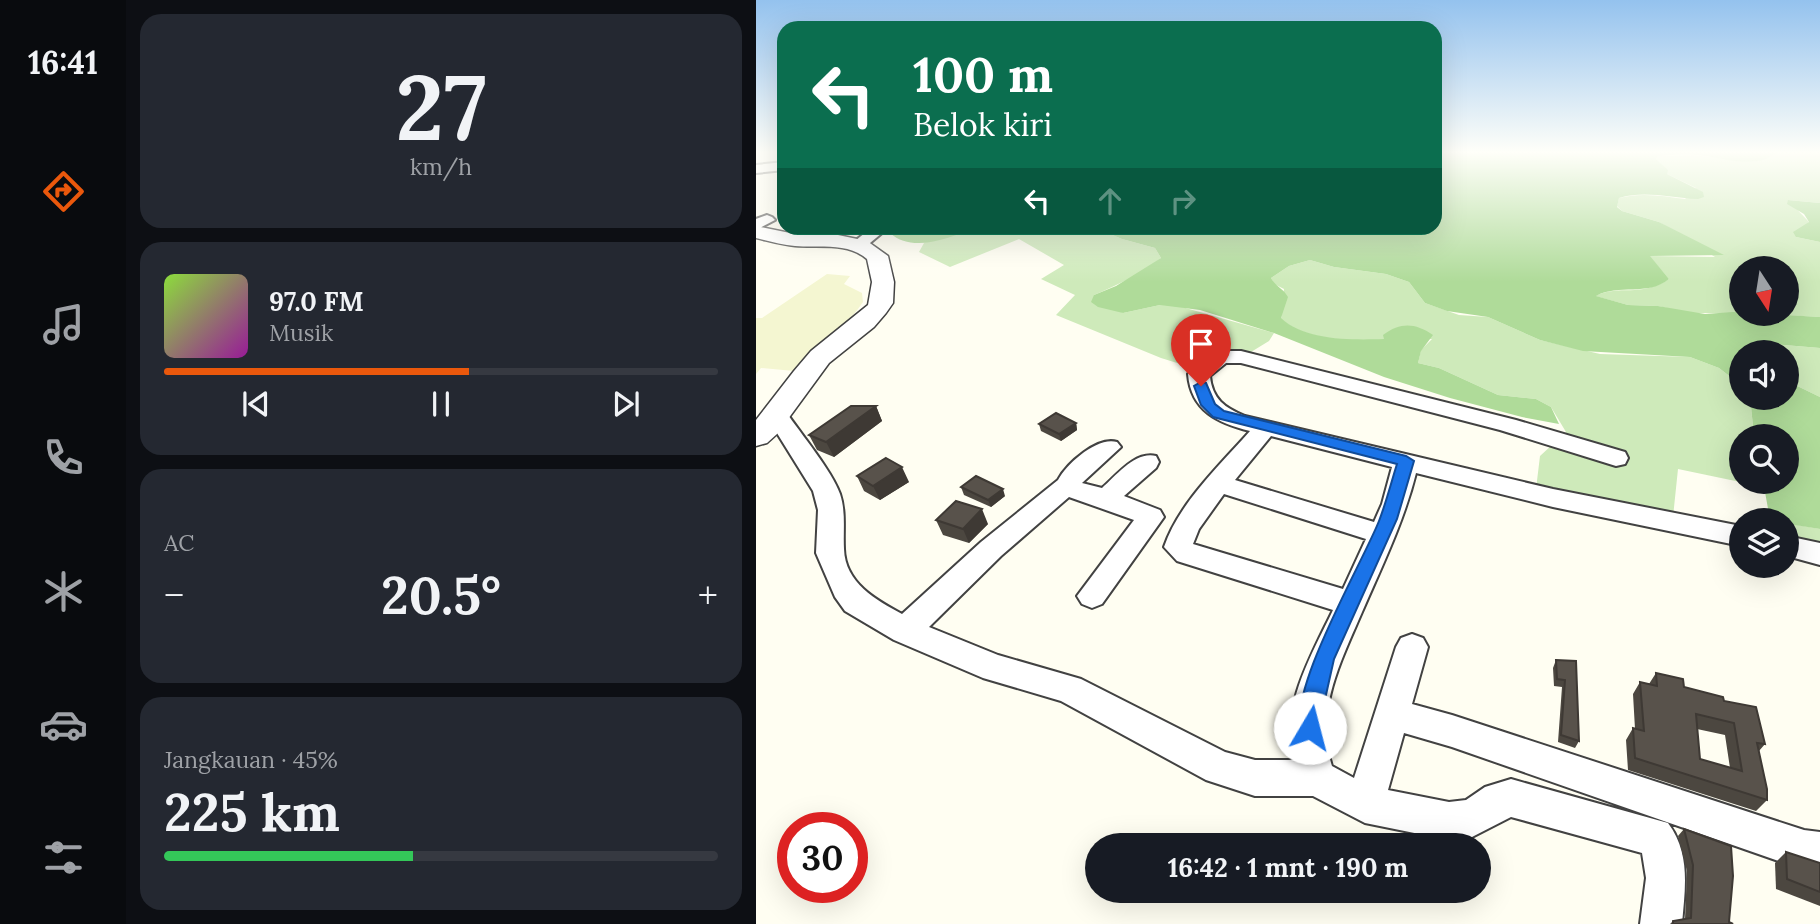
<!DOCTYPE html>
<html lang="id">
<meta charset="utf-8">
<style>
:root{--surface:#171b24;--page:#242831;--text:#f1f3f6;--muted:#9ea1a6;--line:#363941;--accent:#ea580c}
body{margin:0;font-family:Lora,serif;background:var(--page);color:var(--text);height:100vh;display:flex;flex-direction:column;font-size:26px;white-space:nowrap}
*{box-sizing:border-box;margin:0}
p{font-size:23px;color:var(--muted)}
.icon{flex:none;width:38px;height:38px;fill:none;stroke:currentColor;stroke-width:2;stroke-linecap:round;stroke-linejoin:round}
.map{position:relative;flex:1;overflow:hidden}
.panel{display:flex;flex-direction:column;gap:14px;padding:14px;background:#0d0f14;width:630px}
.panel>*{flex:none}
.guide{position:absolute;left:21px;top:21px;width:665px;height:214px;border-radius:21px;box-shadow:0 7px 28px #0002;background:#0b6e4f;color:#fff;overflow:hidden}
.needle{width:46px;rotate:168deg}
.fabs{position:absolute;left:973px;top:256px;display:grid;gap:14px}
.fabs a{display:grid;place-items:center;width:70px;height:70px;border-radius:50%;background:var(--surface);box-shadow:0 7px 28px #0002;font-size:35px}
.speed{position:absolute;left:21px;top:812px;display:flex;gap:14px;font-size:35px;font-weight:700;text-align:center}
.speed>*{display:grid;place-content:center;width:91px;height:91px;border-radius:50%;background:var(--surface);box-shadow:0 7px 28px #0002;line-height:1}
.speed .limit{border:10px solid #d22;background:#fff;color:#111}
.pin{position:absolute;display:grid;place-items:center;width:60px;height:60px;color:#fff;margin:-72px -30px;border-radius:50% 50% 50% 0;rotate:-45deg;box-shadow:0 0 7px #0007}
.pin .icon{rotate:45deg}
.me{position:absolute;width:77px;margin:-38px;rotate:8deg;stroke-linejoin:round;filter:drop-shadow(0 0 5px #0008)}
.turn{display:flex;align-items:center;gap:24px;height:147px;padding:0 21px;font-size:32px}
.turn .icon{width:91px;height:91px;stroke-width:2.5}
.turn b{display:block;font-size:49px;line-height:60px}
.lanes{display:flex;align-items:center;height:66px;padding:0 21px;background:#0003;justify-content:center;gap:35px;direction:ltr}
.lanes .off{opacity:.35}
.big{font-size:52px;font-weight:700;line-height:1.1}
.panel .tile{flex:1;display:flex;flex-direction:column;justify-content:center;gap:10px;min-width:0;padding:0 24px;border-radius:21px;background:var(--page)}
.panel .dial{align-items:center;gap:0}
.dial b{font-size:91px;line-height:1}
.song{display:flex;align-items:center;gap:21px}
.cover{width:84px;height:84px;border-radius:10px;background:linear-gradient(135deg,hsl(90 70% 55%),hsl(300 70% 35%))}
.played{height:7px;border-radius:4px;background:linear-gradient(90deg,var(--accent) 55%,var(--line) 55%)}
.keys{display:flex;justify-content:space-around;direction:ltr}
.heat{display:flex;justify-content:space-between;align-items:center;font-size:38px;direction:ltr}
.charge{height:10px;border-radius:5px;background:linear-gradient(90deg,#34c759 45%,var(--line) 0)}
.trip{position:absolute;left:329px;top:833px;width:406px;height:70px;border-radius:35px;background:var(--surface);box-shadow:0 7px 28px #0002;font-weight:700;line-height:70px;text-align:center}
main{display:flex;flex:1;min-height:0}
.menu{display:flex;flex-direction:column;width:126px;justify-content:space-around;align-items:center;background:#090b0e;color:var(--muted)}
.menu .icon{width:49px;height:49px}
.menu .current{color:var(--accent)}
.menu b{font-size:32px;color:var(--text)}
.map>svg:first-child{display:block}
.farmland{fill:#f4f6d1}
.green{fill:#ceeaba}
.forest{fill:#afdb99}
.lines{fill:none;stroke-linecap:round;stroke-linejoin:round}
.minor-casing{stroke:#424242;stroke-width:4}
.tertiary-casing{stroke:#424242;stroke-width:3}
.minor{fill:#fff;fill-rule:evenodd}
.tertiary{fill:#fff;fill-rule:evenodd}
.wall{fill:#4c4740;fill-rule:evenodd}
.shaded-wall{fill:#3e3934}
.building{fill:#58524b;stroke:#3e3934;stroke-width:2;fill-rule:evenodd}
.route{fill:#1a73e8;stroke:#114b97;stroke-width:2}
</style>
<main>
<nav class="menu">
<b>16:41</b>
<svg class="icon current" aria-label="directions" viewBox="0 0 24 24"><path d="M12 3l9 9-9 9-9-9zM9 14v-3h6M13 9l2 2-2 2"/></svg>
<svg class="icon" aria-label="music" viewBox="0 0 24 24"><path d="M9 18V5l10-2v13"/><circle cx="6" cy="18" r="3"/><circle cx="16" cy="16" r="3"/></svg>
<svg class="icon" aria-label="phone" viewBox="0 0 24 24"><path d="M5 4h4l2 5-3 2q2 4 5 5l2-3 5 2v4C11 20 4 13 5 4z"/></svg>
<svg class="icon" aria-label="climate" viewBox="0 0 24 24"><path d="M12 3v18M4 7l16 10M4 17L20 7"/></svg>
<svg class="icon" aria-label="car" viewBox="0 0 24 24"><path d="M5 17H2v-5l4-1 3-4h7l3 4 3 1v5h-3M9 17h6M6 11h13"/><circle cx="7" cy="17" r="2"/><circle cx="17" cy="17" r="2"/></svg>
<svg class="icon" aria-label="filters" viewBox="0 0 24 24"><path d="M4 7h16M4 17h16"/><circle cx="9" cy="7" r="2"/><circle cx="15" cy="17" r="2"/></svg>
</nav>
<section class="panel">
<div class="tile dial"><b>27</b><p>km/h</p></div>
<div class="tile">
<div class="song"><i class="cover"></i><div><b>97.0 FM</b><p>Musik</p></div></div>
<div class="played"></div>
<div class="keys"><svg class="icon" aria-label="previous" viewBox="0 0 24 24"><path d="M18 5L8 12l10 7zM5 5v14"/></svg><svg class="icon" aria-label="pause" viewBox="0 0 24 24"><path d="M8 5v14M16 5v14"/></svg><svg class="icon" aria-label="next" viewBox="0 0 24 24"><path d="M6 5l10 7-10 7zM19 5v14"/></svg></div>
</div>
<div class="tile"><p>AC</p>
<div class="heat"><a>−</a><b class="big">20.5°</b><a>+</a></div>
</div>
<div class="tile"><p>Jangkauan · 45%</p><b class="big">225 km</b><div class="charge"></div></div>
</section>
<div class="map">
<svg width="1064" height="924" viewBox="0 0 1064 924">
<rect width="100%" height="100%" fill="#fffef2"/>
<path class="farmland" d="M71 274 94 276 88 284 106 293 107 302 102 309 85 330 38 371 5 368 0 374V318H6Z"/>
<g class="green">
<path d="M1020 152H1064V203L1032 200 1053 222 1040 237 1064 242V317L991 313H1031V268H985V313H933L902 306 872 305 839 296C865 284 883 298 913 279L893 256 959 257 903 222 866 211 861 206 863 198C885 192 907 196 929 199L940 188 911 174V170L900 159 902 156 938 155 997 162Z"/>
<path d="M219 228H340L366 239 399 248 405 258C386 274 361 285 338 295L367 313 404 305H419L518 333 513 341 495 352 459 347 434 367 405 358 300 315 319 295 285 279 308 265 263 239 194 267 163 252 168 243Z"/>
<path d="M554 260 578 267 630 274 653 282 669 303 703 315 732 317 784 340 844 354 934 357 963 368 985 385V397H994L998 436H985V481H1007L1008 487 922 469 917 517 780 489 784 456 810 432 795 407 780 399 742 395 683 368 662 363 665 350 676 339C633 339 559 349 525 319L528 289 518 284 515 278 533 266Z"/>
<path d="M1004 343 1064 348V397L1031 381V352H996Z"/>
<path d="M1031 523 1064 529V548L1031 541Z"/>
</g>
<g class="forest">
<path d="M679 152H1020C1002 171 965 157 941 155 928 154 915 155 902 156L900 159 912 170 911 174 947 192 948 197 942 199C915 198 889 190 863 198L861 207 866 211 903 222 968 255 894 256 913 279C891 297 863 283 840 296L872 305 902 306 949 314 977 312 1064 317V348L1004 343 996 352H985V385L963 368 934 357 827 351 784 340 732 317 691 311 669 303 653 282 630 274 578 267 554 260 533 266 515 278C519 286 527 288 532 297L525 318C549 341 597 340 628 339L627 335C645 322 659 323 677 335L665 351 662 363 683 368 742 395 780 399 795 407 803 424 766 417 694 398 628 377 518 333 444 310 404 305 367 313 342 307 335 302 338 295 360 286 405 258 399 248 366 239 340 228H679Z"/>
<path d="M1032 200 1064 203V242L1040 237 1037 232 1053 222 1048 214 1031 204Z"/>
<path d="M135 228H219C195 237 157 254 134 233Z"/>
<path d="M1031 381 1064 397V529L1033 524 1031 520 1013 514 1007 481H1031V436H998L994 397H1031Z"/>
</g>
<g class="lines">
<g class="minor-casing">
<g id="minor">
<path d="M28 162V170L0 173V165Z"/>
<path d="M11 215 16 217 19 220 0 230V219Z"/>
<path d="M48 228H68L36 244 28 239Z"/>
<path d="M115 228H132L108 248H96L94 245Z"/>
<path d="M465 351H485L760 420 869 452 872 458 869 464 860 466 744 430 485 363H470L454 376C456 399 469 408 489 416L797 489 985 526V546L797 507 660 473C648 521 626 566 606 612 585 661 558 712 576 766L598 778 640 647 645 638 656 634 667 638 672 647 656 704 696 715 1048 830 1064 832V872L1048 870 696 747 648 733 632 790 693 802 710 800 729 787 755 779 912 823C935 854 929 888 926 924H884L890 878 886 853 755 817 716 837 693 840 609 823 557 796H499L450 780 305 701 227 678 138 640 89 611 79 597 60 553 62 510 57 491 11 417 14 412H30C45 434 76 471 84 494 90 512 87 530 88 549 89 583 120 600 146 614L225 542 302 480C311 463 342 436 361 442L365 447 326 483 346 488C361 475 379 451 400 456L403 462 400 468 368 496 404 510 408 517 346 604 336 608 326 604 321 596 378 520 313 497 245 556 173 627 242 655 325 679 469 752 499 760H538C523 709 556 654 577 610L421 561 408 547C423 503 464 465 494 431 462 423 435 411 432 374 440 364 453 354 465 351ZM515 436 636 467 626 504 618 522 479 480ZM468 494 610 539 587 589 437 544 443 529Z"/>
<path d="M1031 536 1064 543V565L1031 556Z"/>
</g>
</g>
<g class="tertiary-casing">
<path id="tertiary" d="M0 226 34 233 82 235 111 241 132 256 138 282 137 303 130 313 118 327 73 363 21 434 11 443 0 446V420L38 371 55 351 112 305 116 282 111 259C91 242 64 248 39 246 26 245 13 241 0 238Z"/>
</g>
<use href="#minor" class="minor"/>
<use href="#tertiary" class="tertiary"/>
</g>
<g class="wall">
<path d="M120 406 126 421 78 457 61 450 53 435Z"/>
<path d="M320 423 321 430 305 441 285 431 283 424Z"/>
<path d="M101 476 153 482 124 500 108 491Z"/>
<path d="M205 487 249 496 235 507 208 495Z"/>
<path d="M180 520 232 524 213 543 187 535Z"/>
<path d="M800 660 820 661 823 741 819 748 802 742 806 687 798 686 797 668Z"/>
<path d="M900 673 928 687 968 701 1009 744 1003 751 1011 800 1000 811 872 770 870 740 877 728 879 729 877 694 884 682 893 684ZM941 729 969 735 974 768 944 759Z"/>
<path d="M928 829 973 922 977 924H914L917 921 929 919 931 871 922 836Z"/>
<path d="M1030 852 1064 863V906L1020 889 1019 863Z"/>
</g>
<g class="shaded-wall">
<path d="M120 406 126 421 78 457 70 442Z"/>
<path d="M320 423 321 430 305 441 303 434Z"/>
<path d="M146 467 153 482 124 500 117 486Z"/>
<path d="M247 489 249 496 235 507 232 500Z"/>
<path d="M226 509 232 524 213 543 207 529Z"/>
</g>
<g class="building">
<path d="M95 406H120L70 442 53 435Z"/>
<path d="M300 413 320 423 303 434 283 424Z"/>
<path d="M130 458 146 467 117 486 101 476Z"/>
<path d="M220 476 247 489 232 500 205 487Z"/>
<path d="M200 501 226 509 207 529 180 520Z"/>
<path d="M800 660 820 661 823 741 805 735 809 680 801 679Z"/>
<path d="M900 673 927 679 928 687 967 697 968 701 1000 707 1009 744 1001 743 1011 789V800L879 758 877 728 888 731 884 682 901 686ZM940 714 978 723 986 771 944 759Z"/>
<path d="M928 829 975 846 977 876 973 922 977 924H917V921L935 918 937 865Z"/>
<path d="M1030 852 1064 863V892L1031 879Z"/>
</g>
<linearGradient id="sky" x2="0" y2="1"><stop stop-color="#94c2ee"/><stop offset="0.54" stop-color="#fffff9"/><stop offset="1" stop-color="#fffff9" stop-opacity="0"/></linearGradient>
<rect width="1064" height="282" fill="url(#sky)"/>
<path class="route" d="M445 382 450 383 459 404 468 411 650 456 658 461 641 519 578 659 561 735 554 738 546 735C528 696 606 564 623 521 630 503 635 483 641 464L457 417 445 405 438 386Z"/>
</svg>
<div class="fabs">
<a><svg class="needle" viewBox="-14 -14 28 28"><path d="M0-13l5 13h-10z" fill="#e53935"/><path d="M0 13l5-13h-10z" fill="#9ea1a6"/></svg></a>
<a><svg class="icon" aria-label="sound" viewBox="0 0 24 24"><path d="M4 9h4l5-4v14l-5-4H4zM17 9q2 3 0 6"/></svg></a>
<a><svg class="icon" aria-label="search" viewBox="0 0 24 24"><circle cx="10" cy="10" r="6"/><path d="M15 15l6 6"/></svg></a>
<a><svg class="icon" aria-label="layers" viewBox="0 0 24 24"><path d="M12 4l9 5-9 5-9-5zM3 14l9 5 9-5"/></svg></a>
</div>
<div class="speed"><div class="limit">30</div></div>
<div class="pin" style="left:445px;top:386px;background:#d93025"><svg class="icon" aria-label="arrive" viewBox="0 0 24 24"><path d="M6 21V4h12l-3 4 3 4H6"/></svg></div>
<svg class="me" style="left:554px;top:728px" viewBox="-20 -20 40 40"><circle r="19" fill="#fff"/><path d="M0-13L10 11 0 6-10 11z" fill="#1a73e8"/></svg>
<div class="trip">16:42 · 1 mnt · 190 m</div>
<div class="guide">
<div class="turn"><svg class="icon" aria-label="left" viewBox="0 0 24 24"><path d="M17 20v-9H6M10 6l-5 5 5 5"/></svg><div><b>100 m</b>Belok kiri</div></div>
<div class="lanes"><svg class="icon" aria-label="left" viewBox="0 0 24 24"><path d="M17 20v-9H6M10 6l-5 5 5 5"/></svg><svg class="icon off" aria-label="ahead" viewBox="0 0 24 24"><path d="M12 20V5M6 11l6-6 6 6"/></svg><svg class="icon off" aria-label="right" viewBox="0 0 24 24"><path d="M7 20v-9h11M14 6l5 5-5 5"/></svg></div>
</div>
</div>
</main>
